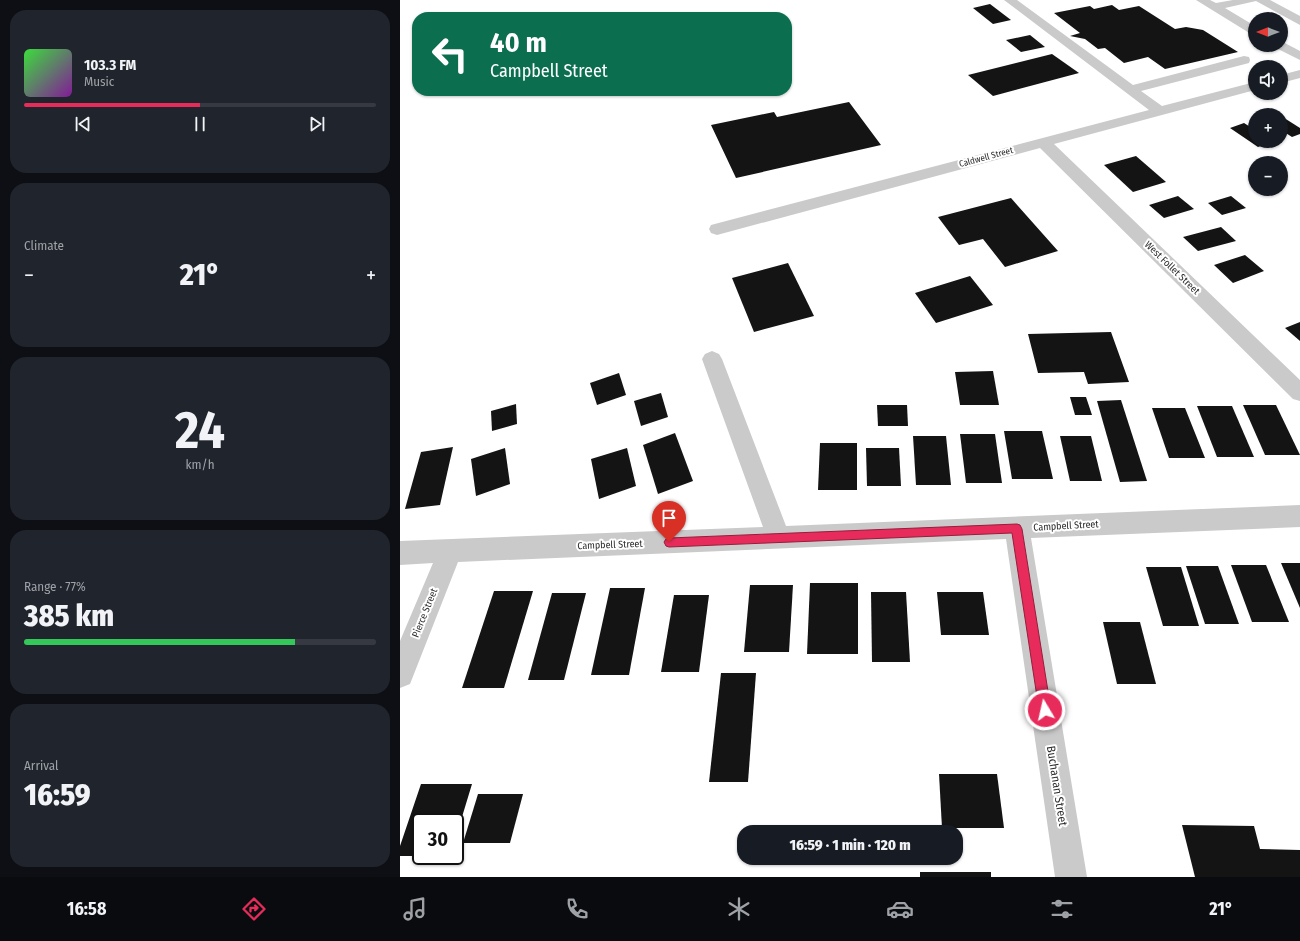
<!DOCTYPE html>
<meta charset="utf-8">
<style>
:root{--surface:#171b24;--page:#20242c;--text:#f1f3f6;--muted:#9ea1a6;--line:#363941;--accent:#e72c5c}
body{margin:0;font-family:"Fira Sans Condensed",sans-serif;background:var(--page);color:var(--text);height:100vh;display:flex;flex-direction:column;font-size:15px;white-space:nowrap}
*{box-sizing:border-box;margin:0}
p{font-size:13px;color:var(--muted)}
.icon{flex:none;width:22px;height:22px;fill:none;stroke:currentColor;stroke-width:2;stroke-linecap:round;stroke-linejoin:round}
.map{position:relative;flex:1;overflow:hidden}
.drawer{display:flex;flex-direction:column;gap:10px;padding:10px;background:#0d0f14;width:400px}
.drawer>*{flex:none}
.guide{position:absolute;left:12px;top:12px;width:380px;height:84px;border-radius:16px;box-shadow:0 1px 3px #0004;background:#0b6e4f;color:#fff;overflow:hidden}
.needle{width:26px;rotate:270deg}
.fabs{position:absolute;left:848px;top:12px;display:grid;gap:8px}
.fabs a{display:grid;place-items:center;width:40px;height:40px;border-radius:50%;background:var(--surface);box-shadow:0 1px 3px #0004;font-size:20px}
.speed{position:absolute;left:12px;top:813px;display:flex;gap:8px;font-size:20px;font-weight:700;text-align:center}
.speed>*{display:grid;place-content:center;width:52px;height:52px;border-radius:50%;background:var(--surface);box-shadow:0 1px 3px #0004;line-height:1}
.speed .limit{border:2px solid #111;border-radius:6px;background:#fff;color:#111}
.pin{position:absolute;display:grid;place-items:center;width:34px;height:34px;color:#fff;margin:-41px -17px;border-radius:50% 50% 50% 0;rotate:-45deg;box-shadow:0 0 4px #0007}
.pin .icon{rotate:45deg}
.me{position:absolute;width:44px;margin:-22px;rotate:351deg;stroke-linejoin:round;filter:drop-shadow(0 0 3px #0008)}
.turn{display:flex;align-items:center;gap:14px;height:84px;padding:0 12px;font-size:18px}
.turn .icon{width:52px;height:52px;stroke-width:2.5}
.turn b{display:block;font-size:28px;line-height:34px}
.big{font-size:30px;font-weight:800;line-height:1.1}
.drawer .widget{flex:1;display:flex;flex-direction:column;justify-content:center;gap:6px;min-width:0;padding:0 14px;border-radius:16px;background:var(--page)}
.drawer .dial{align-items:center;gap:0}
.dial b{font-size:52px;line-height:1}
.song{display:flex;align-items:center;gap:12px}
.cover{width:48px;height:48px;border-radius:6px;background:linear-gradient(135deg,hsl(120 70% 55%),hsl(290 70% 35%))}
.played{height:4px;border-radius:2px;background:linear-gradient(90deg,var(--accent) 50%,var(--line) 50%)}
.keys{display:flex;justify-content:space-around;direction:ltr}
.heat{display:flex;justify-content:space-between;align-items:center;font-size:22px;direction:ltr}
.charge{height:6px;border-radius:3px;background:linear-gradient(90deg,#34c759 77%,var(--line) 0)}
.trip{position:absolute;left:337px;top:825px;width:226px;height:40px;border-radius:16px;background:var(--surface);box-shadow:0 1px 3px #0004;font-weight:800;line-height:40px;text-align:center}
.tabs{display:flex;height:64px;justify-content:space-around;align-items:center;background:#090b0e;color:var(--muted)}
.tabs .icon{width:28px;height:28px}
.tabs .active{color:var(--accent)}
.tabs b{font-size:18px;color:var(--text)}
main{display:flex;flex:1;min-height:0}
.map>svg:first-child{display:block}
.building{fill:#141414}
.lines{fill:none;stroke-linecap:round;stroke-linejoin:round}
.minor{fill:#cacaca;fill-rule:evenodd}
.route{fill:#e72c5c;stroke:#961d3c}
.labels{text-anchor:middle;dominant-baseline:central;stroke-width:4;stroke-linejoin:round;paint-order:stroke}
.far-street-label{font-size:9px;fill:#2d2d2d;stroke:#fff}
.street-label{font-size:10px;fill:#2d2d2d;stroke:#fff}
.near-street-label{font-size:12px;fill:#2d2d2d;stroke:#fff}
</style>
<main>
<section class="drawer">
<div class="widget">
<div class="song"><i class="cover"></i><div><b>103.3 FM</b><p>Music</p></div></div>
<div class="played"></div>
<div class="keys"><svg class="icon" aria-label="previous" viewBox="0 0 24 24"><path d="M18 5L8 12l10 7zM5 5v14"/></svg><svg class="icon" aria-label="pause" viewBox="0 0 24 24"><path d="M8 5v14M16 5v14"/></svg><svg class="icon" aria-label="next" viewBox="0 0 24 24"><path d="M6 5l10 7-10 7zM19 5v14"/></svg></div>
</div>
<div class="widget"><p>Climate</p>
<div class="heat"><a>−</a><b class="big">21°</b><a>+</a></div>
</div>
<div class="widget dial"><b>24</b><p>km/h</p></div>
<div class="widget"><p>Range · 77%</p><b class="big">385 km</b><div class="charge"></div></div>
<div class="widget"><p>Arrival</p><b class="big">16:59</b></div>
</section>
<div class="map">
<svg width="900" height="877" viewBox="0 0 900 877">
<rect width="100%" height="100%" fill="#fff"/>
<g class="building">
<path d="M590 4 611 20 593 24 573 8Z"/>
<path d="M712 5 719 10 739 6 775 29 786 27 803 30 838 52 765 69 748 57 724 63 705 48 698 49 685 39 670 36 680 33 654 13 690 6 694 9Z"/>
<path d="M630 35 645 47 621 52 606 40Z"/>
<path d="M652 54 679 73 593 96 568 75Z"/>
<path d="M449 102 481 145 336 178 311 125 374 112 377 117Z"/>
<path d="M881 116 900 128V134L892 137 881 130Z"/>
<path d="M844 123 855 130V141L872 142 858 147 830 128Z"/>
<path d="M736 156 766 182 733 192 704 165Z"/>
<path d="M778 196 794 209 764 218 749 205Z"/>
<path d="M831 196 846 208 822 215 808 203Z"/>
<path d="M611 198 658 251 605 267 583 239 559 245 538 217Z"/>
<path d="M821 227 836 241 798 251 783 237Z"/>
<path d="M845 255 864 271 833 283 814 265Z"/>
<path d="M388 263 414 316 354 332 332 278Z"/>
<path d="M570 276 593 305 536 323 515 293Z"/>
<path d="M900 322V341L885 328Z"/>
<path d="M711 332 729 382 688 384 684 372 638 373 628 334Z"/>
<path d="M593 371 599 405H560L555 372Z"/>
<path d="M219 373 226 395 197 405 190 383Z"/>
<path d="M261 393 268 417 241 426 234 401Z"/>
<path d="M670 397H686L692 415H675Z"/>
<path d="M721 400 747 481 720 482 697 401Z"/>
<path d="M116 404 117 424 92 431 91 411Z"/>
<path d="M477 405H507L508 426H478Z"/>
<path d="M843 405H876L900 455H865Z"/>
<path d="M797 406H832L854 457H817Z"/>
<path d="M752 408H785L805 458H769Z"/>
<path d="M604 431H642L653 479H612Z"/>
<path d="M275 433 293 481 258 494 243 445Z"/>
<path d="M560 434H595L602 483H566Z"/>
<path d="M513 436H546L551 485H516Z"/>
<path d="M660 436H691L702 481H670Z"/>
<path d="M420 443H457V490H418Z"/>
<path d="M53 447 40 505 5 509 21 452Z"/>
<path d="M105 448 110 484 76 496 71 459Z"/>
<path d="M227 448 236 486 199 499 191 459Z"/>
<path d="M466 448H499L501 486H467Z"/>
<path d="M881 563H900V608Z"/>
<path d="M831 565H866L889 622H852Z"/>
<path d="M786 566H818L839 624H805Z"/>
<path d="M746 567H781L799 626H763Z"/>
<path d="M410 583H458V654H407Z"/>
<path d="M350 585H393L389 652H344Z"/>
<path d="M210 588H245L229 675H191Z"/>
<path d="M94 591H133L104 688H62Z"/>
<path d="M471 592H506L510 662H472Z"/>
<path d="M537 592H583L589 635H541Z"/>
<path d="M152 593H186L164 680H128Z"/>
<path d="M274 595H309L299 672H261Z"/>
<path d="M703 622H740L756 684H717Z"/>
<path d="M321 673H356L348 782H309Z"/>
<path d="M539 774H597L604 828H542Z"/>
<path d="M21 784H72L55 840V822H21V856H0V846Z"/>
<path d="M78 794H123L110 843H63Z"/>
<path d="M782 825 854 826 860 849 900 850V877H795Z"/>
<rect x="520" y="872" width="71" height="5"/>
</g>
<g class="lines">
<g class="minor">
<path d="M604 0H617L733 85 844 56 849 57 850 60 849 63 741 91 762 106 855 82V90L654 144 900 380V401L893 399 640 148 317 235 311 233 309 229 311 225 749 110Z"/>
<path d="M796 0H810L816 3 833 0H870L900 16V25L856 1 825 8 855 26V35L851 34Z"/>
<path d="M881 41 900 51V60L876 48 874 45H881Z"/>
<path d="M900 70V78L881 83V75Z"/>
<path d="M312 351 319 354 322 359 386 526 900 505V527L631 538 687 877H655L606 539 58 562 10 684 0 688V641L33 563 0 565V541L363 527 302 359 305 354Z"/>
</g>
</g>
<path class="route" d="M617 524 620 525 622 529 651 710 649 715 645 716 641 715 639 710 612 533 269 547 266 546 264 542 266 539 269 538Z"/>
<g class="labels">
<g class="far-street-label">
<text transform="translate(586 157) rotate(-15)">Caldwell Street</text>
</g>
<g class="street-label">
<text transform="translate(772 268) rotate(44)">West Follet Street</text>
<text transform="translate(666 526) rotate(-3)">Campbell Street</text>
<text transform="translate(210 545) rotate(-2)">Campbell Street</text>
<text transform="translate(25 613) rotate(-68)">Pierce Street</text>
</g>
<g class="near-street-label">
<text transform="translate(657 786) rotate(81)">Buchanan Street</text>
</g>
</g>
</svg>
<div class="fabs">
<a><svg class="needle" viewBox="-14 -14 28 28"><path d="M0-13l5 13h-10z" fill="#e53935"/><path d="M0 13l5-13h-10z" fill="#9ea1a6"/></svg></a>
<a><svg class="icon" aria-label="sound" viewBox="0 0 24 24"><path d="M4 9h4l5-4v14l-5-4H4zM17 9q2 3 0 6"/></svg></a>
<a>+</a>
<a>−</a>
</div>
<div class="speed"><div class="limit">30</div></div>
<div class="pin" style="left:269px;top:542px;background:#d93025"><svg class="icon" aria-label="arrive" viewBox="0 0 24 24"><path d="M6 21V4h12l-3 4 3 4H6"/></svg></div>
<svg class="me" style="left:645px;top:710px" viewBox="-20 -20 40 40"><circle r="17" fill="#e72c5c" stroke="#fff" stroke-width="3"/><path d="M0-11L8 9 0 5-8 9z" fill="#fff"/></svg>
<div class="trip">16:59 · 1 min · 120 m</div>
<div class="guide">
<div class="turn"><svg class="icon" aria-label="left" viewBox="0 0 24 24"><path d="M17 20v-9H6M10 6l-5 5 5 5"/></svg><div><b>40 m</b>Campbell Street</div></div>
</div>
</div>
</main>
<nav class="tabs">
<b>16:58</b>
<svg class="icon active" aria-label="directions" viewBox="0 0 24 24"><path d="M12 3l9 9-9 9-9-9zM9 14v-3h6M13 9l2 2-2 2"/></svg>
<svg class="icon" aria-label="music" viewBox="0 0 24 24"><path d="M9 18V5l10-2v13"/><circle cx="6" cy="18" r="3"/><circle cx="16" cy="16" r="3"/></svg>
<svg class="icon" aria-label="phone" viewBox="0 0 24 24"><path d="M5 4h4l2 5-3 2q2 4 5 5l2-3 5 2v4C11 20 4 13 5 4z"/></svg>
<svg class="icon" aria-label="climate" viewBox="0 0 24 24"><path d="M12 3v18M4 7l16 10M4 17L20 7"/></svg>
<svg class="icon" aria-label="car" viewBox="0 0 24 24"><path d="M5 17H2v-5l4-1 3-4h7l3 4 3 1v5h-3M9 17h6M6 11h13"/><circle cx="7" cy="17" r="2"/><circle cx="17" cy="17" r="2"/></svg>
<svg class="icon" aria-label="filters" viewBox="0 0 24 24"><path d="M4 7h16M4 17h16"/><circle cx="9" cy="7" r="2"/><circle cx="15" cy="17" r="2"/></svg>
<b>21°</b>
</nav>
